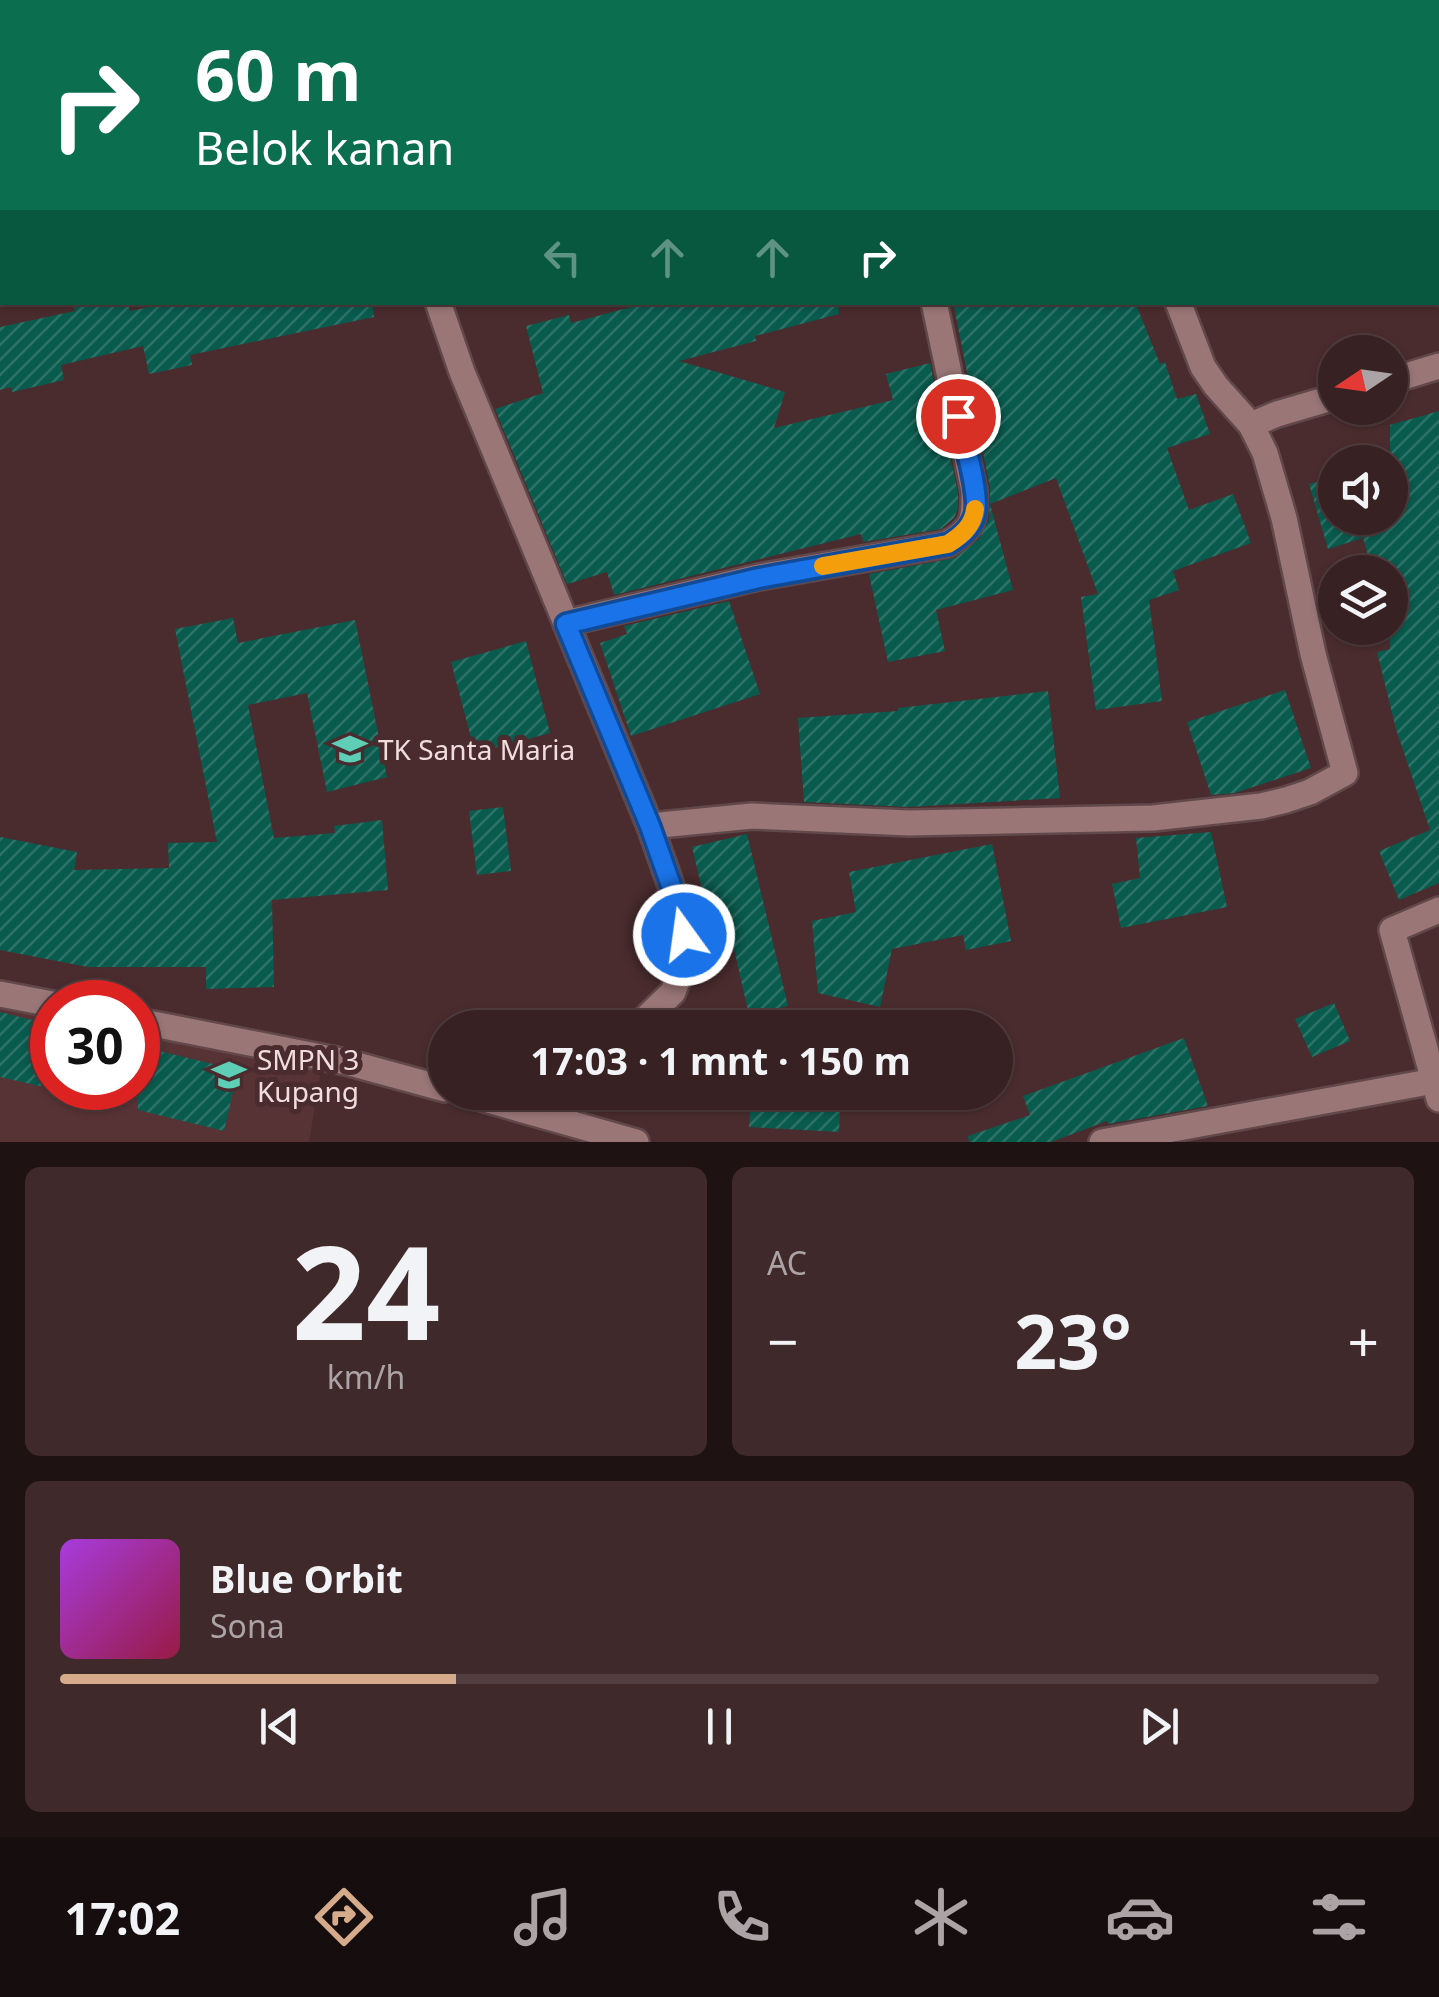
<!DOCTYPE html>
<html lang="id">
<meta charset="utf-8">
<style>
:root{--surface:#382122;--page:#3f292a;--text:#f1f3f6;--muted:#aba3a5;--line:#523e40;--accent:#d6ab8b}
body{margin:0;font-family:"Noto Sans",sans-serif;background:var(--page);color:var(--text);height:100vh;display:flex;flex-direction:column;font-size:38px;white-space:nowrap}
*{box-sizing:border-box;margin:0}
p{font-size:32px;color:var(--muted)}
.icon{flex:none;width:55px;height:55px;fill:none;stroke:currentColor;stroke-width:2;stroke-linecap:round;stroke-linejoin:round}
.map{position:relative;height:1142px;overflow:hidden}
.details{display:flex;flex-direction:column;gap:25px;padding:25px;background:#1f1213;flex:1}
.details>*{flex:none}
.guide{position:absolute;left:0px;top:0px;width:1440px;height:305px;box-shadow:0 2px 8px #0004,0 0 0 2px var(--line);background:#0b6e4f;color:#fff;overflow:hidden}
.needle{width:65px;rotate:257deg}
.tools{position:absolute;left:1318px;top:335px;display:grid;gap:20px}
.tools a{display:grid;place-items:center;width:90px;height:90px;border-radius:50%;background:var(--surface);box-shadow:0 2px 8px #0004,0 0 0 2px var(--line);font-size:50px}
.speed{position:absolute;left:30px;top:980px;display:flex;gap:20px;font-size:50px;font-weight:700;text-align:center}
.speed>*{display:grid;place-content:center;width:130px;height:130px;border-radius:50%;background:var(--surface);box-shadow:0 2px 8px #0004,0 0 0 2px var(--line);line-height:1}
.speed .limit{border:15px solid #d22;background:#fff;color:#111}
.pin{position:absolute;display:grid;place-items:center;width:85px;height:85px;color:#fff;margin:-42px;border:5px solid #fff;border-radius:50%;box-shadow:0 2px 10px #0007}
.me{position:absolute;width:110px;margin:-55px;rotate:346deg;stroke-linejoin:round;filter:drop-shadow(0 0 8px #0008)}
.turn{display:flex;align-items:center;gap:35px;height:210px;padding:0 30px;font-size:45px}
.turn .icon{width:130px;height:130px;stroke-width:2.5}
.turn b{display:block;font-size:70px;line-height:85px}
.lanes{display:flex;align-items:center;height:95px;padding:0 30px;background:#0003;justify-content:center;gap:50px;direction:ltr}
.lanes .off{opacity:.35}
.big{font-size:75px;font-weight:700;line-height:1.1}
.details .widget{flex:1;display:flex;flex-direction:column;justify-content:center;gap:15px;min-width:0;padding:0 35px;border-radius:15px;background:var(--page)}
.details .dial{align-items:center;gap:0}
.dial b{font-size:130px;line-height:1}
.song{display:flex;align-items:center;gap:30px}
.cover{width:120px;height:120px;border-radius:15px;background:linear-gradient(135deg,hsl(280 70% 55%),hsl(340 70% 35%))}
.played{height:10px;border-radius:5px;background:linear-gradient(90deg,var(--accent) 30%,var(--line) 30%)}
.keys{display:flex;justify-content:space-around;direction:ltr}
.heat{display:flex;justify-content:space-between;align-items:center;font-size:55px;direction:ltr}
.details .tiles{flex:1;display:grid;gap:25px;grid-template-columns:1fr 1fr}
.widget:last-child{grid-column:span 2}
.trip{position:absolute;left:428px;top:1010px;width:585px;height:100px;border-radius:50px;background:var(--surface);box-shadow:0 2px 8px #0004,0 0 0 2px var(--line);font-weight:700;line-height:100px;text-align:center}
.menu{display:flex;height:160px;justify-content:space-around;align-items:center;background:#160d0e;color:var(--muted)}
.menu .icon{width:70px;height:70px}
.menu .active{color:var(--accent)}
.menu b{font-size:45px;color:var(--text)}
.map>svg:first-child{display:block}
.built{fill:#583335}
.building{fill:url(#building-hatch)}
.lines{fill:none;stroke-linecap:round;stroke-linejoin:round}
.street-casing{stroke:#61484a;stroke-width:30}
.street{stroke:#9a7677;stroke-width:25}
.route-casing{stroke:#114b97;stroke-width:25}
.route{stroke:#1a73e8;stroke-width:18}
.slow{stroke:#f59e0b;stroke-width:18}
.labels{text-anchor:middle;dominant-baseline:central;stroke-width:10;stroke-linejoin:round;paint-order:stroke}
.poi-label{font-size:28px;fill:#f1dddd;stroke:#4a2c2e;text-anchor:start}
</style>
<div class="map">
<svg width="1439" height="1142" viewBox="0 0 1439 1142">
<defs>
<pattern id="building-hatch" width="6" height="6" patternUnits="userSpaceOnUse" patternTransform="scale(2.5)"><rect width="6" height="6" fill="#095b4e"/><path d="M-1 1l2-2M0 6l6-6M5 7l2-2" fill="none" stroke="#2d7267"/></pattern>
</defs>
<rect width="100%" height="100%" fill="#4a2c2e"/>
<path class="built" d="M0 1006 52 1016V1088H138V1030L322 1063 309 1142H0Z"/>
<g class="building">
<path d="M73 302H128L130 311 172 302H372L374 317 190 355 192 365 149 374 143 346 61 365 64 380 12 392 11 387 0 390V327L75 311Z"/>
<path d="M650 302H838L839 314 755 336 756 341 679 361 785 392 774 428 893 400 886 374 930 363 958 493V508L954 518 941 529 863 542 861 534 614 595 607 572 567 584 495 409 543 393 526 326 569 315 571 323Z"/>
<path d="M953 302H1135L1160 364 1165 362 1177 399 1196 394 1210 434 1167 448 1189 510 1233 494 1251 543 1173 571 1179 590 1149 600 1162 701 1096 710 1081 597 1098 594 1056 478 990 504 1013 590 936 610 945 651 888 662 869 574 955 558 979 539 989 519 990 488Z"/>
<path d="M1439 411V883L1399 900 1379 851 1430 830 1396 729 1377 652 1390 649V572H1373L1363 538 1328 549 1309 484 1335 477V518H1390V462H1384L1390 461V425Z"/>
<path d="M729 601 760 694 631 736 600 643 627 634 624 626Z"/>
<path d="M233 618 238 643 355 620 387 777 327 792 307 693 248 705 274 838 335 833 334 826 382 820 388 890 272 900 274 987 206 989V967H88L0 950V837L77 852 74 870 169 868 168 843 217 842 175 629Z"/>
<path d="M526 641 550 733 475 753 451 662Z"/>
<path d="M1285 690 1311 768 1235 793 1211 795 1187 722Z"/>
<path d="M1048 691 1060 798 909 807 804 802 798 718 898 711V708Z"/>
<path d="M503 807 511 871 477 875 469 811Z"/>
<path d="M1211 832 1227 907 1121 928 1112 884 1140 878 1136 838Z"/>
<path d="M747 834 788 1006 749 1015 729 927 712 932 692 847Z"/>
<path d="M992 844 1011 941 966 950 963 935 892 949 880 1007 818 993 812 921 856 912 849 872Z"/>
<path d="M1334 1003 1350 1041 1312 1057 1295 1019Z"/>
<path d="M0 1012 52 1025V1089L0 1077Z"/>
<path d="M1184 1038 1208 1106 1108 1124 1107 1121 1051 1142H969L968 1136 1030 1115 1023 1096Z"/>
<path d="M138 1046 238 1070 224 1131 138 1110Z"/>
<path d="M751 1092H841L839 1132 749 1127Z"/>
</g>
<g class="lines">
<g class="street-casing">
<g id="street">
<path d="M454 0 457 2"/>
<path d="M577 0V2"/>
<path d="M1074 0 1075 2"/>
<path d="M785 2 803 0"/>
<path d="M0 155 2 154"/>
<path d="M438 302 462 372 650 826 681 914 686 956 673 992 636 1028"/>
<path d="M1390 381 1439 366"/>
<path d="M1251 425 1277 414 1335 397"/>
<path d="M566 623 759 577 947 544C973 529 975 520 974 491L934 302"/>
<path d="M650 826 752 816 909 823 1153 818 1261 806 1286 800 1310 792 1345 773 1313 654 1284 518 1265 453 1251 425 1216 386 1203 367 1178 302"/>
<path d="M1439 910 1392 930 1439 1099"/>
<path d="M0 994 52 1004"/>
<path d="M138 1021 346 1062 445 1089"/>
<path d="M460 1092 636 1142"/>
<path d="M558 1119 576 1092"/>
<path d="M1102 1142 1434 1081"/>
</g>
</g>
<use href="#street" class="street"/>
</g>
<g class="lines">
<g class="route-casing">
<path id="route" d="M684 935 681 914 650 826 566 624 759 578 948 544C960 537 971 529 975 514 980 493 963 439 958 416"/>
</g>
<use href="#route" class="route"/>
<path class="slow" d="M823 566 948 544C962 535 973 526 975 509"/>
</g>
<defs>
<g id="school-bare" transform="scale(2.7)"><path d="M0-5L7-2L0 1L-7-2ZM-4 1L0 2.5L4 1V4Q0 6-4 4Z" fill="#5eceb7" stroke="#4a2c2e" stroke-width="2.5" paint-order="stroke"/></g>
</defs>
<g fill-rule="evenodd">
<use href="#school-bare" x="350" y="749"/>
<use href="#school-bare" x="229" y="1075"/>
</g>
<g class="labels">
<g class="poi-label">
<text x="378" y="749">TK Santa Maria</text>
<text x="257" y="1059">SMPN 3<tspan x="257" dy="32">Kupang</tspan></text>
</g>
</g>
</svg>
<div class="tools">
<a><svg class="needle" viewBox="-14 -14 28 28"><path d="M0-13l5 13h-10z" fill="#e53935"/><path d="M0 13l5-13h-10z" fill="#aba3a5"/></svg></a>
<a><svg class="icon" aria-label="sound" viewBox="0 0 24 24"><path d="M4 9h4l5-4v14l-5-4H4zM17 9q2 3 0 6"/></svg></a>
<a><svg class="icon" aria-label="layers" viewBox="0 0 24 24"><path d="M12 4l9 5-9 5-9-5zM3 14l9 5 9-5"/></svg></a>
</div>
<div class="speed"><div class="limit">30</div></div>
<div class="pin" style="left:958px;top:416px;background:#d93025"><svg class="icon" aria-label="arrive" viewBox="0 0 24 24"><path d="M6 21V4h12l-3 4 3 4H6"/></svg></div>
<svg class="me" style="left:684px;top:935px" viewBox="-20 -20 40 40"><circle r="17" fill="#1a73e8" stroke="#fff" stroke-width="3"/><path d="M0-11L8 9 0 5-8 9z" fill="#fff"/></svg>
<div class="trip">17:03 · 1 mnt · 150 m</div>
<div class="guide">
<div class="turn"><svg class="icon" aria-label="right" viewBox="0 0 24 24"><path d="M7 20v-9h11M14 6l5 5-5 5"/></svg><div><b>60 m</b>Belok kanan</div></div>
<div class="lanes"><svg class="icon off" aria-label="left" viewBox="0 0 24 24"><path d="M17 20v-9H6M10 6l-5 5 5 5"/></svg><svg class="icon off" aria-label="ahead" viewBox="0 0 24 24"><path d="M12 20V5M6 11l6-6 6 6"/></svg><svg class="icon off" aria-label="ahead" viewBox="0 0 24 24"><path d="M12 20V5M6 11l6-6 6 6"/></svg><svg class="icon" aria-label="right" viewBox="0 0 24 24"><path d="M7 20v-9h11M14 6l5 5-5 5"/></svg></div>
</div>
</div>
<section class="details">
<div class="tiles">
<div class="widget dial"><b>24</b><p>km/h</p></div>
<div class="widget"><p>AC</p>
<div class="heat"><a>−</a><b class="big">23°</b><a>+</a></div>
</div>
<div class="widget">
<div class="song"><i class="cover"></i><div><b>Blue Orbit</b><p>Sona</p></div></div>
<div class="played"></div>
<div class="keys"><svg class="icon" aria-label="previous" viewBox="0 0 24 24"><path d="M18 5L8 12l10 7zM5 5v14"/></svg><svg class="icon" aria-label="pause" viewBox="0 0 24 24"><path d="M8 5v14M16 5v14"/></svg><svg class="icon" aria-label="next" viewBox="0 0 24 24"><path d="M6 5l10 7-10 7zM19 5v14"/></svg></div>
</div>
</div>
</section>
<nav class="menu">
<b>17:02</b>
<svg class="icon active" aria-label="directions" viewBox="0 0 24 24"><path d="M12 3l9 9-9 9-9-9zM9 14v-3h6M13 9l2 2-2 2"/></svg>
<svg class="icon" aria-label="music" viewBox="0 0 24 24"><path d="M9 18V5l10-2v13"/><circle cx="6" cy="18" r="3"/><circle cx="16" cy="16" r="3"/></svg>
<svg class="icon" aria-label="phone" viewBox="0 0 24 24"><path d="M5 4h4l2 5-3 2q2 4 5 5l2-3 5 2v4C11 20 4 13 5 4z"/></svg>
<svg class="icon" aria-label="climate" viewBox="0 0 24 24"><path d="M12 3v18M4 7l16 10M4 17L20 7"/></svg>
<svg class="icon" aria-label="car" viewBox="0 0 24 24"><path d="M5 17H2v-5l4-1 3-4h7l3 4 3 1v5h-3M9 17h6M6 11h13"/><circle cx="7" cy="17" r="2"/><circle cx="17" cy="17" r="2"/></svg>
<svg class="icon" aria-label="filters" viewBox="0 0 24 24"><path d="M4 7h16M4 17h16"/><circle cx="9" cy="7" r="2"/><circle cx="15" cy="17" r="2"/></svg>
</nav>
